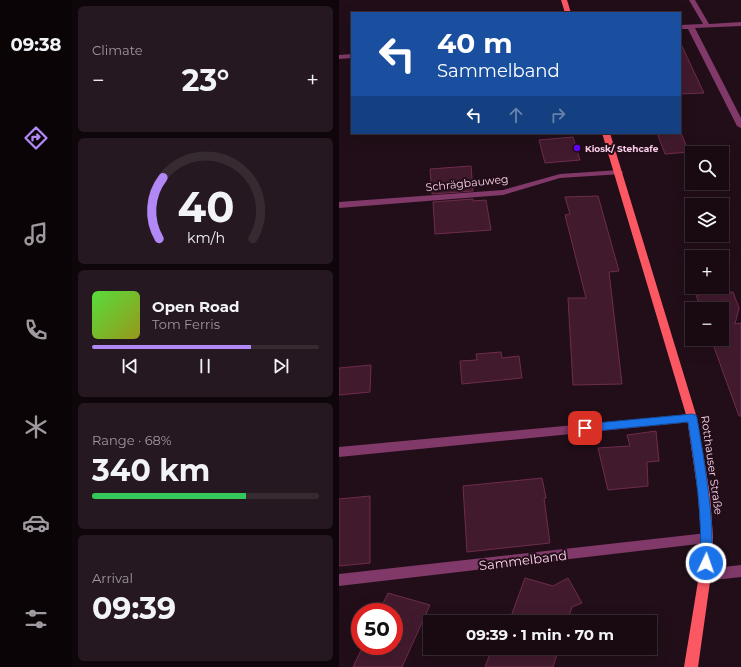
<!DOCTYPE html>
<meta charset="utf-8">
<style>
:root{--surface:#190a12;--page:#261820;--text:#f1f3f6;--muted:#9f9a9f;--line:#372b32;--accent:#b287f6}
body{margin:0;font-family:Montserrat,sans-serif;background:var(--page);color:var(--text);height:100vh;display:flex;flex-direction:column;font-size:15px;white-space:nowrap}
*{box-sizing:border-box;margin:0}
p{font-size:13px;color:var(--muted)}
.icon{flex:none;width:22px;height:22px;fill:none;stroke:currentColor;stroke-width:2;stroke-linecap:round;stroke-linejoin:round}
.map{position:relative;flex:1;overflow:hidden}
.side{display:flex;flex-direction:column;gap:6px;padding:6px;background:#0e060a;width:267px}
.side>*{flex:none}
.banner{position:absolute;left:12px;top:12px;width:330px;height:122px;border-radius:0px;box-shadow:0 4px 16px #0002,0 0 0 1px var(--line);background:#1a4fa0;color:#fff;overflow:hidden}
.controls{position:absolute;left:346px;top:146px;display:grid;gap:8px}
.controls a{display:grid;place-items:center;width:44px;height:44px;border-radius:0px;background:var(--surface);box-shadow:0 4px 16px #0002,0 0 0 1px var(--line);font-size:20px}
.speed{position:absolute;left:12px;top:603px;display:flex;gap:8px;font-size:20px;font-weight:700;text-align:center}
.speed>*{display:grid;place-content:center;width:52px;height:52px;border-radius:50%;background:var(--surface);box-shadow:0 4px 16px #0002,0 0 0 1px var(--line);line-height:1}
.speed .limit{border:6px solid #d22;background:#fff;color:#111}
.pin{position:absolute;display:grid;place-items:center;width:34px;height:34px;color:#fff;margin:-17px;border-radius:8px;box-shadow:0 2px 6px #0006}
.me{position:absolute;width:44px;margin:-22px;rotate:3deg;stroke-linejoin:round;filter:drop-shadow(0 0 3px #0008)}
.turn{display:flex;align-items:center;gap:14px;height:84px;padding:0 20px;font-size:18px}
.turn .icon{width:52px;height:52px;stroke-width:2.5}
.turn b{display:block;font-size:28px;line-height:34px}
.lanes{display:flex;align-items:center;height:38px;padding:0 20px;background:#0003;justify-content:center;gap:20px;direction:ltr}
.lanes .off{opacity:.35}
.big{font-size:30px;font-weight:700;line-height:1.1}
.side .card{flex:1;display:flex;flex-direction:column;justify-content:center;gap:6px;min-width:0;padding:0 14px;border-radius:6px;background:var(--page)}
.side .dial{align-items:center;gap:0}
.dial svg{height:104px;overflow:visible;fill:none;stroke:var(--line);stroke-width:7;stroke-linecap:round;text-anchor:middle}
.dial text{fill:var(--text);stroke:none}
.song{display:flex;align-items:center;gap:12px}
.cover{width:48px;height:48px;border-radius:6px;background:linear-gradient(135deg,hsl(110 70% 55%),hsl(60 70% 35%))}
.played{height:4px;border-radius:2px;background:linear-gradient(90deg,var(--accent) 70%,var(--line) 70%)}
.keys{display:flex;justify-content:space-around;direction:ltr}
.heat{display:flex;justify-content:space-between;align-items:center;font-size:22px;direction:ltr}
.charge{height:6px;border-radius:3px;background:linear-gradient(90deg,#34c759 68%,var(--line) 0)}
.trip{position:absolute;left:84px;top:615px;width:234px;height:40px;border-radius:0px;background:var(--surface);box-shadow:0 4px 16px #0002,0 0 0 1px var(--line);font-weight:700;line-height:40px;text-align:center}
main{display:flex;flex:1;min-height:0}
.dock{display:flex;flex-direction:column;width:72px;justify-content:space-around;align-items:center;background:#0a0407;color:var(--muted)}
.dock .icon{width:28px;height:28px}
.dock .selected{color:var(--accent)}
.dock b{font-size:18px;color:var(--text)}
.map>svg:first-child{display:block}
.building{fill:#421a2e;stroke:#6e2c4d}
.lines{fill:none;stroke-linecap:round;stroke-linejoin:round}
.minor{fill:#803968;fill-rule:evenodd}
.major{fill:#fc5864;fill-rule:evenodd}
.route{fill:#1a73e8;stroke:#114b97}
.poi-dot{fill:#6504f5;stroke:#210e18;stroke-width:1.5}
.labels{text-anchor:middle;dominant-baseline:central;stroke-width:4;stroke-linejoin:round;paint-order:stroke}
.far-poi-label{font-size:9px;font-weight:bold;fill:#fecfeb;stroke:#210e18;text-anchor:start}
.street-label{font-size:11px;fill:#fecfeb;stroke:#210e18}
.near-street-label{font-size:13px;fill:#fecfeb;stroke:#210e18}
</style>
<main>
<nav class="dock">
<b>09:38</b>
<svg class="icon selected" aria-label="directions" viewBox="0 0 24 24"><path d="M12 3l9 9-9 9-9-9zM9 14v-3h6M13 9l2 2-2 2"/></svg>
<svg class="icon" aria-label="music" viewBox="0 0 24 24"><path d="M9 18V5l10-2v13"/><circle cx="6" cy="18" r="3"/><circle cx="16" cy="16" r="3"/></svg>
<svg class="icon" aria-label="phone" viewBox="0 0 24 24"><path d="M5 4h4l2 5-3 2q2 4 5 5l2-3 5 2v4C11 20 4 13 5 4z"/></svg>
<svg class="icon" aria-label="climate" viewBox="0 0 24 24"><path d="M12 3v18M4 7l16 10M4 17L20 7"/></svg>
<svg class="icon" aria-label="car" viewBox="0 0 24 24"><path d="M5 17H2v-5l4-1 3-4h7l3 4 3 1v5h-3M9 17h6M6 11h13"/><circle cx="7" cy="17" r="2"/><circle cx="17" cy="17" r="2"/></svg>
<svg class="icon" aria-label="filters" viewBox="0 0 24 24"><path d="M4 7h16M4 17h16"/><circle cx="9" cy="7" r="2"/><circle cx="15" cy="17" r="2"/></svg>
</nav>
<section class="side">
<div class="card"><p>Climate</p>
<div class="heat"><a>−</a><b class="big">23°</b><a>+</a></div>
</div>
<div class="card dial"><svg viewBox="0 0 100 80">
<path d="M14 69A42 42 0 1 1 86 69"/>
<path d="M14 69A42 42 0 0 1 17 22" stroke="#b287f6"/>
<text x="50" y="56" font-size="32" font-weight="700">40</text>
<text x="50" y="72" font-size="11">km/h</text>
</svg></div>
<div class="card">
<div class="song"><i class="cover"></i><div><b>Open Road</b><p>Tom Ferris</p></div></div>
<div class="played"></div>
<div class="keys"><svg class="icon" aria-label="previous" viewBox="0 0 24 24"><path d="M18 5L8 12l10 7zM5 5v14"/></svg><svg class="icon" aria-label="pause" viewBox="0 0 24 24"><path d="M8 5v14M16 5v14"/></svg><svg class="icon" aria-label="next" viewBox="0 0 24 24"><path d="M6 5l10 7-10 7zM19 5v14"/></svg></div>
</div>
<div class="card"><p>Range · 68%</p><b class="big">340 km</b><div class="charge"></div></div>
<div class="card"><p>Arrival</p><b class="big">09:39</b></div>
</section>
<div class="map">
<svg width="402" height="667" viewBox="0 0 402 667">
<rect width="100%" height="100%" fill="#210e18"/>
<g class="building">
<path d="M341 42 365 93 341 94Z"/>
<path d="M318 133H342L350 152 326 154Z"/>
<path d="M234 137 241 160 206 163 200 140Z"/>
<path d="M132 166 134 191 93 194 91 169Z"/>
<path d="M259 196 280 271 270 272 283 384 234 385 229 298H247L226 215 231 214 226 197Z"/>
<path d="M134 199V201L147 200 152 230 96 234 94 202Z"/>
<path d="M394 292 400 308 396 324 402 323V416H400L372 339H383V309H362L357 295Z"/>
<path d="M162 352 163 358 180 356 183 378 123 384 121 361 138 360 137 354Z"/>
<path d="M32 365 31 392 0 395V368Z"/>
<path d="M317 431 320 461 308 462 309 486 269 490 259 448 291 446 288 435Z"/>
<path d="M203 478 207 498H205L211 543 128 552 124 486Z"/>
<path d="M31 496V563L0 566V499Z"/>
<path d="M186 578 214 586 229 578 243 603 233 607 228 622H170Z"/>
<path d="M49 593 91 605 63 667H14L24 646H55V612H40Z"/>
<path d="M153 648H220L214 667H146Z"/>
</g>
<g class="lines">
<g class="minor">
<path d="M350 0H356L370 24 402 22V26L356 28 402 118V128L398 126 349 29H341V25L364 24Z"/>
<path d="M13 54V58L0 59V55Z"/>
<path d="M280 170 284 172 283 174 221 178 164 195 0 208V202L164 190 221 174Z"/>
<path d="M353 414 357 415 358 418 357 421 353 422 0 457V447Z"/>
<path d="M368 533 372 534 374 538 372 542 368 543 0 586V574Z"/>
<path d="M402 565V577L366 581 362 579 360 575 362 571 366 569Z"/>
</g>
<g class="major">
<path d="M222 0H228L232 13H226Z"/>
<path d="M263 133H271L358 418 371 494 374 538 372 575 359 667H345L360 575 362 538 359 494 348 418Z"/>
</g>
</g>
<path class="route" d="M353 414 357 415 358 418C366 466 375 514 373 563L371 566 367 568 363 566 361 563C364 515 356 469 349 422L246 432 242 431 241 428 242 426 246 424Z"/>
<circle class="poi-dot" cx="238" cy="148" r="4"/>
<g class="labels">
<g class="far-poi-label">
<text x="246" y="148">Kiosk/ Stehcafe</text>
</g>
<g class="street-label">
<text transform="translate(128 183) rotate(-6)">Schrägbauweg</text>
<text transform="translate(373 465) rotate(82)">Rotthauser Straße</text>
</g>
<g class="near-street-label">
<text transform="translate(184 560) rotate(-7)">Sammelband</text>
</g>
</g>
</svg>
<div class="controls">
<a><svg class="icon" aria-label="search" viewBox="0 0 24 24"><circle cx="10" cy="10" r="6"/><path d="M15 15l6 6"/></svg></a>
<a><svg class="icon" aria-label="layers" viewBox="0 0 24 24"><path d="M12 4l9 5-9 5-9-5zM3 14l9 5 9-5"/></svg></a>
<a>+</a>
<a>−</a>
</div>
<div class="speed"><div class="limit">50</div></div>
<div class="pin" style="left:246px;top:428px;background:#d93025"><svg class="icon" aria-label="arrive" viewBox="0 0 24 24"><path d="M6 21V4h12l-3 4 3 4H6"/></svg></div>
<svg class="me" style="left:367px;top:563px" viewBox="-20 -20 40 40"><circle r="17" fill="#1a73e8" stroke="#fff" stroke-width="3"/><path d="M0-11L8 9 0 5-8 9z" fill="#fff"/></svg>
<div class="trip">09:39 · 1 min · 70 m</div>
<div class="banner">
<div class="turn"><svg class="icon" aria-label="left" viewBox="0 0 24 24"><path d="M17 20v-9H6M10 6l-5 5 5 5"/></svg><div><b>40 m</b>Sammelband</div></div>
<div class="lanes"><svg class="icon" aria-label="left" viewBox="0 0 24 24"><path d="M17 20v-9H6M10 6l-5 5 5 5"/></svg><svg class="icon off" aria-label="ahead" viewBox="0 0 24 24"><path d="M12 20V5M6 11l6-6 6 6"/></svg><svg class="icon off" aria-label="right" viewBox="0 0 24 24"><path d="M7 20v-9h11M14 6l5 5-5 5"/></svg></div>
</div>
</div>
</main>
